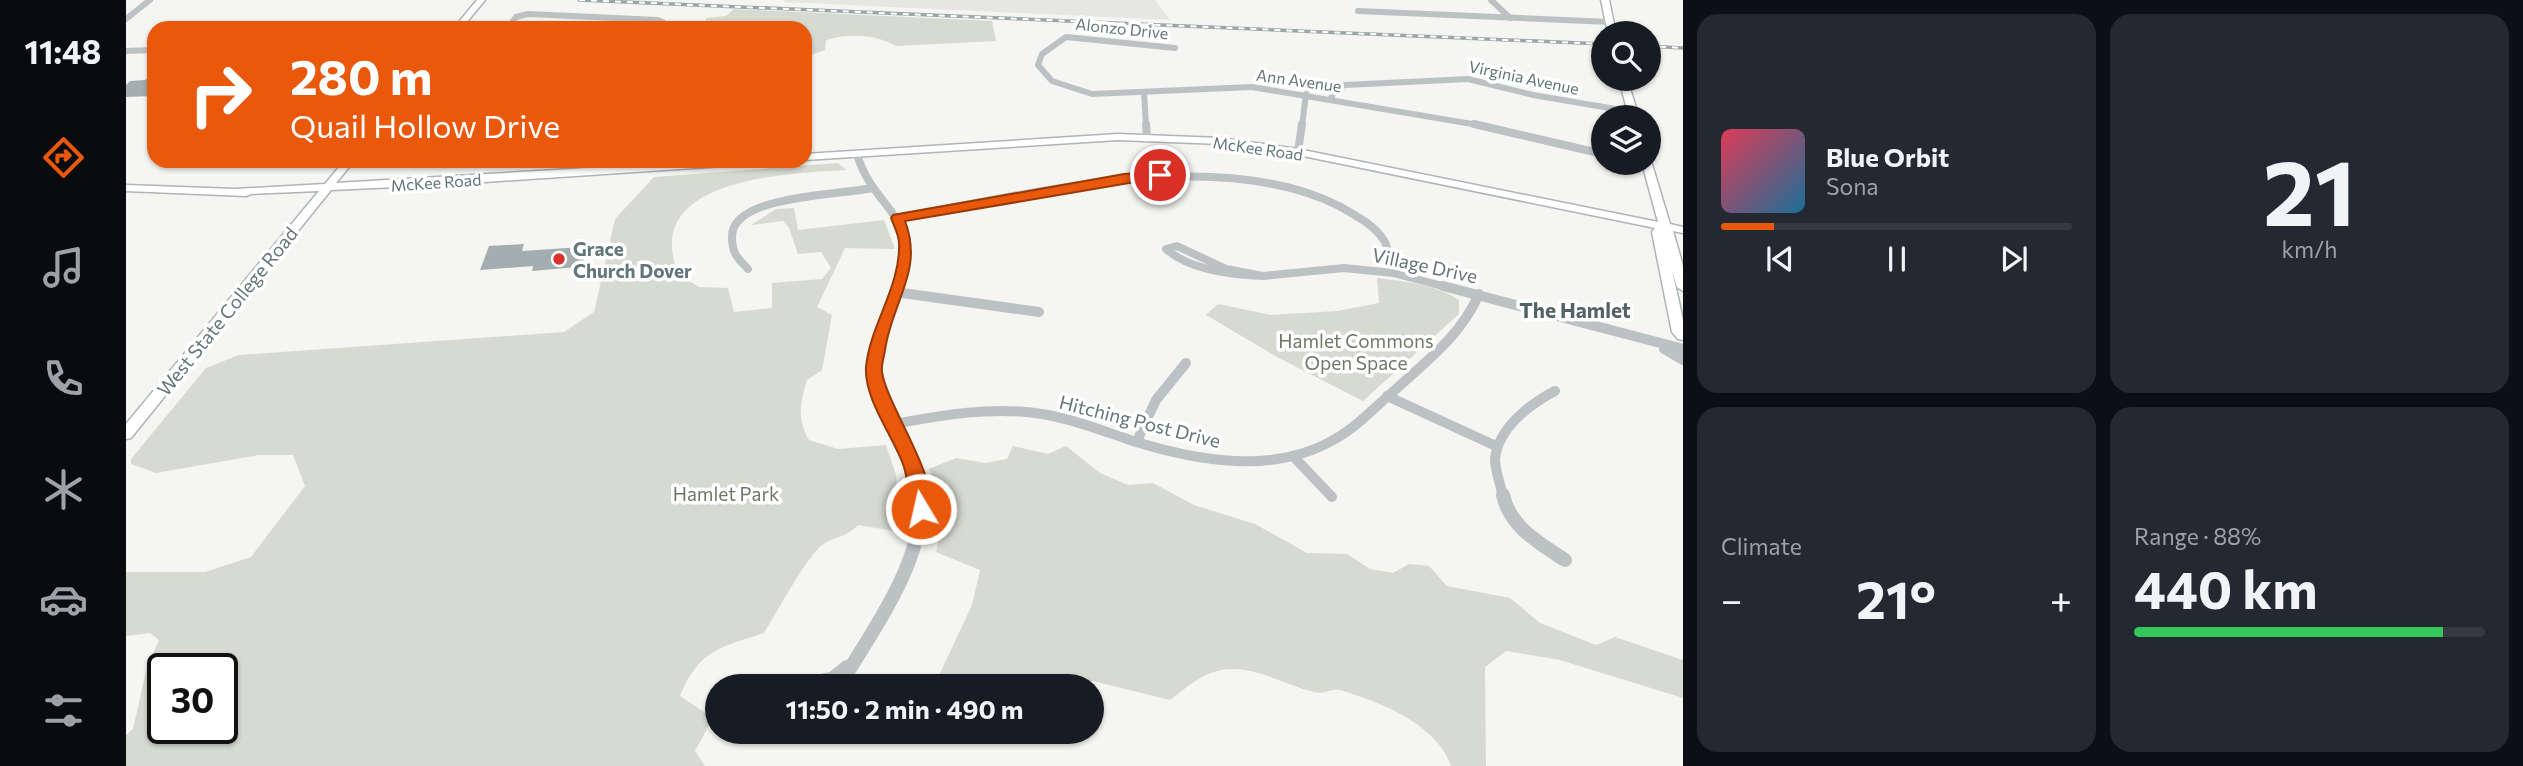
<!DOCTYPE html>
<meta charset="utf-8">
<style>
:root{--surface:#171b24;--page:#242831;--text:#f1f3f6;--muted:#9ea1a6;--line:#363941;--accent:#ea580c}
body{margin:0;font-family:Commissioner,sans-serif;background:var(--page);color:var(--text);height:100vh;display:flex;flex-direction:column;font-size:26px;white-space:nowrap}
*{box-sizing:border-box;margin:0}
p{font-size:23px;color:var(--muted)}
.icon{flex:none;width:38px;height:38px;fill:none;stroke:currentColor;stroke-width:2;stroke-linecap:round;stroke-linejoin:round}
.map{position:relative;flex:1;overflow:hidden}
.panel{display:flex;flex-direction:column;gap:14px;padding:14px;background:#0d0f14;width:840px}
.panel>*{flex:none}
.top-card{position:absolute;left:21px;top:21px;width:665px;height:147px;border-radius:21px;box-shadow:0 2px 5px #0004;background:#ea580c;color:#fff;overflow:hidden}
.tools{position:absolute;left:1465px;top:21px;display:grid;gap:14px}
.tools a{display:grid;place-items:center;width:70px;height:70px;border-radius:50%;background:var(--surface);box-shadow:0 2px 5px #0004;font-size:35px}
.speed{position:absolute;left:21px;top:653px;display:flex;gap:14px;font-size:35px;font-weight:700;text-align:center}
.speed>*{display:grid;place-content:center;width:91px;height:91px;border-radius:50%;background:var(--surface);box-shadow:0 2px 5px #0004;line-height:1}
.speed .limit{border:4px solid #111;border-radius:10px;background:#fff;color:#111}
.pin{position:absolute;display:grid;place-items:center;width:60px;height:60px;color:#fff;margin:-30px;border:4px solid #fff;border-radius:50%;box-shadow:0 2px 7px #0007}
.me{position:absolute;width:77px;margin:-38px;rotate:351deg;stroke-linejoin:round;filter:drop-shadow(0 0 5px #0008)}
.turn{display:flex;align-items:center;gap:24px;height:147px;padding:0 28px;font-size:32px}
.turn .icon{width:91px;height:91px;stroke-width:2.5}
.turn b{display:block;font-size:49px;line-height:60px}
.big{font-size:52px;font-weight:700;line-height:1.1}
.panel .card{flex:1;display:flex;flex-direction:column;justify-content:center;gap:10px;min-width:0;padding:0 24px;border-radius:21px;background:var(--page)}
.panel .dial{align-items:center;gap:0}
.dial b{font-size:91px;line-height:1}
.song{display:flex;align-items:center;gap:21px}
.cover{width:84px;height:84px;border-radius:10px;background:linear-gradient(135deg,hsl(350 70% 55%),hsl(200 70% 35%))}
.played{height:7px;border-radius:4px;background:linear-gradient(90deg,var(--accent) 15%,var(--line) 15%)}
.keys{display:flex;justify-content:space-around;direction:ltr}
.heat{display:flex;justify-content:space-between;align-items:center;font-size:38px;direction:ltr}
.charge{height:10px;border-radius:5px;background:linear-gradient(90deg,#34c759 88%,var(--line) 0)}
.panel .tiles{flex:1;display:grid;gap:14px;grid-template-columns:repeat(2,1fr)}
.trip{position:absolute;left:579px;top:674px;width:399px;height:70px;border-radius:35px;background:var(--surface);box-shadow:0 2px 5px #0004;font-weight:700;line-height:70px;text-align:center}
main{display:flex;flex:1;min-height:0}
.dock{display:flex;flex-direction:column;width:126px;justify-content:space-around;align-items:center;background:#090b0e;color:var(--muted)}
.dock .icon{width:49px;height:49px}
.dock .active{color:var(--accent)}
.dock b{font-size:32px;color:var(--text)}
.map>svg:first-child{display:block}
.built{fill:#e6e6e5}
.green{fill:#d6dad1;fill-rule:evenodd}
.building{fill:#a4aeb1}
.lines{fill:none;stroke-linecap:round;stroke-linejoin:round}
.secondary-casing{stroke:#adb5b7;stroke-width:3}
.street-far3{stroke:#bcc2c4;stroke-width:6}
.street-far2{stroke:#bcc2c4;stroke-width:8}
.street-far1{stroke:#bcc2c4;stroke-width:10}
.street{stroke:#bcc2c4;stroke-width:14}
.secondary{fill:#fff;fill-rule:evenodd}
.rail-casing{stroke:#9ca6a9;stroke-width:3.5}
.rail{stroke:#fff;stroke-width:2;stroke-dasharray:6;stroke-linecap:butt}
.route{fill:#ea580c;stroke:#983908;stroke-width:2}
.poi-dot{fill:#dc312c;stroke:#fff;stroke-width:2.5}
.labels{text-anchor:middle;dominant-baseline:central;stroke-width:7;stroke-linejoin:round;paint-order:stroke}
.far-street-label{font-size:16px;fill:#62767c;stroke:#fff}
.poi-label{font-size:19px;font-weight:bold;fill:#62767c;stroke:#fff;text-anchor:start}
.street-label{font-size:19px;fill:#62767c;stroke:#fff}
.park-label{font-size:19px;fill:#6d7964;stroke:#fff}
.neighbourhood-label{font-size:21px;font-weight:bold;fill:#536267;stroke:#fff}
</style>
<main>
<nav class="dock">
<b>11:48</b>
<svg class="icon active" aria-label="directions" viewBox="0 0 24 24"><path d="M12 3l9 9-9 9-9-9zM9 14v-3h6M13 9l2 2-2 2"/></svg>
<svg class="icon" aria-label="music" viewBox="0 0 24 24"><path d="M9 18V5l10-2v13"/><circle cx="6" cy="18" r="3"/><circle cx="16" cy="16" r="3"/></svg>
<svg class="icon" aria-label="phone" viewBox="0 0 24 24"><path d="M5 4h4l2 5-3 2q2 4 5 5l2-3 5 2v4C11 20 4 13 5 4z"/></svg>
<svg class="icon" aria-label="climate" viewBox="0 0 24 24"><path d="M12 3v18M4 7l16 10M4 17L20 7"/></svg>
<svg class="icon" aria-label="car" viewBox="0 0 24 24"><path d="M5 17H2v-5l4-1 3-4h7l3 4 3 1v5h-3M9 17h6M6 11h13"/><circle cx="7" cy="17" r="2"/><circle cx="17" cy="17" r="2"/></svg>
<svg class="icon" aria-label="filters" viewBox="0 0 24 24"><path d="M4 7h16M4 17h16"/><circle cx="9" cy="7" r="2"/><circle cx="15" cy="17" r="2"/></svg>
</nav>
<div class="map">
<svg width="1557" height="766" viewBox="0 0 1557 766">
<rect width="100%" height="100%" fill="#f5f5f2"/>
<path class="built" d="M659 0H1029L1044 20 658 2Z"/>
<g class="green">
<path d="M608 9 866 21 870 41 770 46C750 34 722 33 700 40L699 50 679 57V28H575L580 24V18L600 16Z"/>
<path d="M712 163 720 170C672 173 549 176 546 242 545 252 549 264 551 274L573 287 602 288 608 312 646 308V283L696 279 705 268 695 252 672 254 663 228 657 221 625 225 650 209 668 208 672 230 758 220 769 249 719 248 691 307 706 315 696 370 681 380C674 402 671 419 683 440L712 449 760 445 770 475 774 532 732 525C719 538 713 535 699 543 681 554 651 613 638 633 593 648 574 649 554 696L587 718 569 751 579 766H0V735L7 729 21 667 33 640 24 633 0 636V572H79L125 557 179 486 167 455H133L30 473 5 464V459L80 368 113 355 438 332 468 312 489 219 528 177ZM96 668V728H37V668Z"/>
<path d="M1251 278C1277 281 1311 285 1333 300V314L1237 401 1151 357 1080 315 1092 304 1145 315 1211 311 1253 303Z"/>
<path d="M887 446 922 454 940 446 974 473 1002 485 1027 483 1068 505 1129 524 1181 553 1221 554 1244 569 1267 573 1283 564 1303 566 1321 586 1384 598 1414 623 1470 645 1489 637 1557 660V698L1434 660 1380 651 1359 667 1360 766H1325C1311 724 1254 702 1214 690 1205 688 1197 695 1188 692 1157 685 1128 664 1095 670 1075 674 1060 688 1044 700L967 681 936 686H808L846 605 854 570 810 552 821 506 803 469 830 458 860 463 881 459Z"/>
</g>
<g class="building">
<path d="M28 73V96L0 97V85L4 81 19 80Z"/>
<path d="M398 244 396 251 456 247 455 251 459 250 457 262 452 267 406 271 407 266 354 270 363 246Z"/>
</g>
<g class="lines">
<g class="secondary-casing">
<g id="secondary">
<path d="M351 0H359L336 28H328Z"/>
<path d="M1475 0H1483L1490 33H1482Z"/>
<path d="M1493 79H1501L1513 117H1503Z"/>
<path d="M992 134 1094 138 1172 149 1532 222 1516 163 1525 161 1544 224 1557 227V233L1547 231 1557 266V291L1551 287 1546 270 1557 320V340L1552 339 1546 332 1526 232 1529 228 1172 155 1094 144 992 140 679 160V154Z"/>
<path d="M218 161H228L210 183 582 161H633L628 164 315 185 205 190 5 438 0 439V424L193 191 125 194 120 196 0 191V185L109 189 199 184Z"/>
</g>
</g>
<g class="street-far3">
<path d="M1365 0 1384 18"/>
<path d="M1232 11 1484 22"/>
<path d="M0 19 24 0"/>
<path d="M382 28 390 17 402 14 532 20 538 23 536 28"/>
<path d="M1049 48 940 37 916 54 912 65 926 81 966 94 1126 87 1358 126"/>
<path d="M0 51 28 50"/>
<path d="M1018 92 1020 126"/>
<path d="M1205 98 1210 89 1219 85 1342 79 1407 95 1507 112"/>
<path d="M1176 126 1180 94"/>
</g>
<g class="street-far2">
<path d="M1020 124 1021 138"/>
<path d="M1348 124 1477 154"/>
<path d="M1172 152 1176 124"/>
<path d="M731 154C747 211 800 216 772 288"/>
<path d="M771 218C901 195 1089 144 1213 206 1229 215 1249 225 1259 242 1263 251 1264 264 1267 273"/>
<path d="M1051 246 1100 269 1137 276C1106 275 1064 270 1040 249Z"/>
<path d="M622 269C611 258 606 253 606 237 605 195 715 195 746 188"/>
<path d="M1137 276 1218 268 1267 273 1324 288"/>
</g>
<g class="street-far1">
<path d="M773 286C764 309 750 333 748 358 744 404 789 450 795 497"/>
<path d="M1317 286 1557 349"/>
<path d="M769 292 913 312"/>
<path d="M1538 349 1557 360"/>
<path d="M1261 396 1370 446"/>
<path d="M768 424C817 415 866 406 916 414 947 419 977 431 1007 441 1071 461 1148 475 1209 439 1232 426 1250 406 1270 389 1303 359 1335 335 1353 294"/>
<path d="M1011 441 1030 400 1060 363"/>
<path d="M1167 456 1206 497"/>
<path d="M1377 497C1375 485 1369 471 1369 459 1372 428 1404 404 1429 391"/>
</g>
<g class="street">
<path d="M1377 495C1384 527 1413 543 1439 560"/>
<path d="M668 686 706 679 721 667"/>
<path d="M713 686C744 635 801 558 794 495"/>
<path d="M658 732H677"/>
</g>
<use href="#secondary" class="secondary"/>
<g class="rail-casing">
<g id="rail">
<path d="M453 0 1477 44"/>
<path d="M1522 46 1557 48"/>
</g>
</g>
<use href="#rail" class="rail"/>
</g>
<path class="route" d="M1034 171 1039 172V177L779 221C798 271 766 301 759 350 758 357 755 365 756 372 761 407 818 484 801 514H788C784 506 782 480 778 467 768 437 738 400 740 367 744 325 775 286 773 243 773 235 768 226 765 218L767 215 998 174Z"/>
<circle class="poi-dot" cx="433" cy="259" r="7"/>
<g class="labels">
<g class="far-street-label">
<text transform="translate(996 28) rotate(6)">Alonzo Drive</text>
<text transform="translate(1398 77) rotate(12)">Virginia Avenue</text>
<text transform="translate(1173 80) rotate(8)">Ann Avenue</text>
<text transform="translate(1132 148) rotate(8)">McKee Road</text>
<text transform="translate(310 182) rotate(-4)">McKee Road</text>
</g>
<g class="poi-label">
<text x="447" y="248">Grace<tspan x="447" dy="22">Church Dover</tspan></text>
</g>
<g class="street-label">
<text transform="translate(1299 265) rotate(12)">Village Drive</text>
<text transform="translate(101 311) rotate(-51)">West State College Road</text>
<text transform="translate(1014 421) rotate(14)">Hitching Post Drive</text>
</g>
<g class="park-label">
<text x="1230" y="340">Hamlet Commons<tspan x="1230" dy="22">Open Space</tspan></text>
<text x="600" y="493">Hamlet Park</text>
</g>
<g class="neighbourhood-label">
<text x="1449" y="309">The Hamlet</text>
</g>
</g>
</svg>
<div class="tools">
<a><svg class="icon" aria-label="search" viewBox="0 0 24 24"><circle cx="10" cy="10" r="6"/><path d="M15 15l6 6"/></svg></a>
<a><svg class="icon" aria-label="layers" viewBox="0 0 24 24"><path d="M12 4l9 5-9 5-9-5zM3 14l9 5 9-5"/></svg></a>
</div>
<div class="speed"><div class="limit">30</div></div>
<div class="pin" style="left:1034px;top:175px;background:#d93025"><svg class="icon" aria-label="arrive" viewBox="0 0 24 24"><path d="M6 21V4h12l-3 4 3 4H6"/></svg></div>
<svg class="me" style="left:795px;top:509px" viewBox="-20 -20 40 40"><circle r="17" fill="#ea580c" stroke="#fff" stroke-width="3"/><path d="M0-11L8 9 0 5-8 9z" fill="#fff"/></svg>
<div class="trip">11:50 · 2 min · 490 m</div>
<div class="top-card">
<div class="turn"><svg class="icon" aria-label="right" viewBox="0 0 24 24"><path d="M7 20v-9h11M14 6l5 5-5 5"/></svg><div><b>280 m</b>Quail Hollow Drive</div></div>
</div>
</div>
<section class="panel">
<div class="tiles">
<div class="card">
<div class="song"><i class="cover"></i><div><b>Blue Orbit</b><p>Sona</p></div></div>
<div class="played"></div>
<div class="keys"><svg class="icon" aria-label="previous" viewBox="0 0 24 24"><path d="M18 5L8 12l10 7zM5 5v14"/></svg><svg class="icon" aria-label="pause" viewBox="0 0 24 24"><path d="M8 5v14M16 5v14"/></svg><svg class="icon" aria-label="next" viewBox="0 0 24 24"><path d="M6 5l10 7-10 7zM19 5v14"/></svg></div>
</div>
<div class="card dial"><b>21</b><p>km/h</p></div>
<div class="card"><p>Climate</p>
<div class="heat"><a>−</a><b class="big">21°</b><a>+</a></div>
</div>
<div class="card"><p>Range · 88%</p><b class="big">440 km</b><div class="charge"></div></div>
</div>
</section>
</main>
